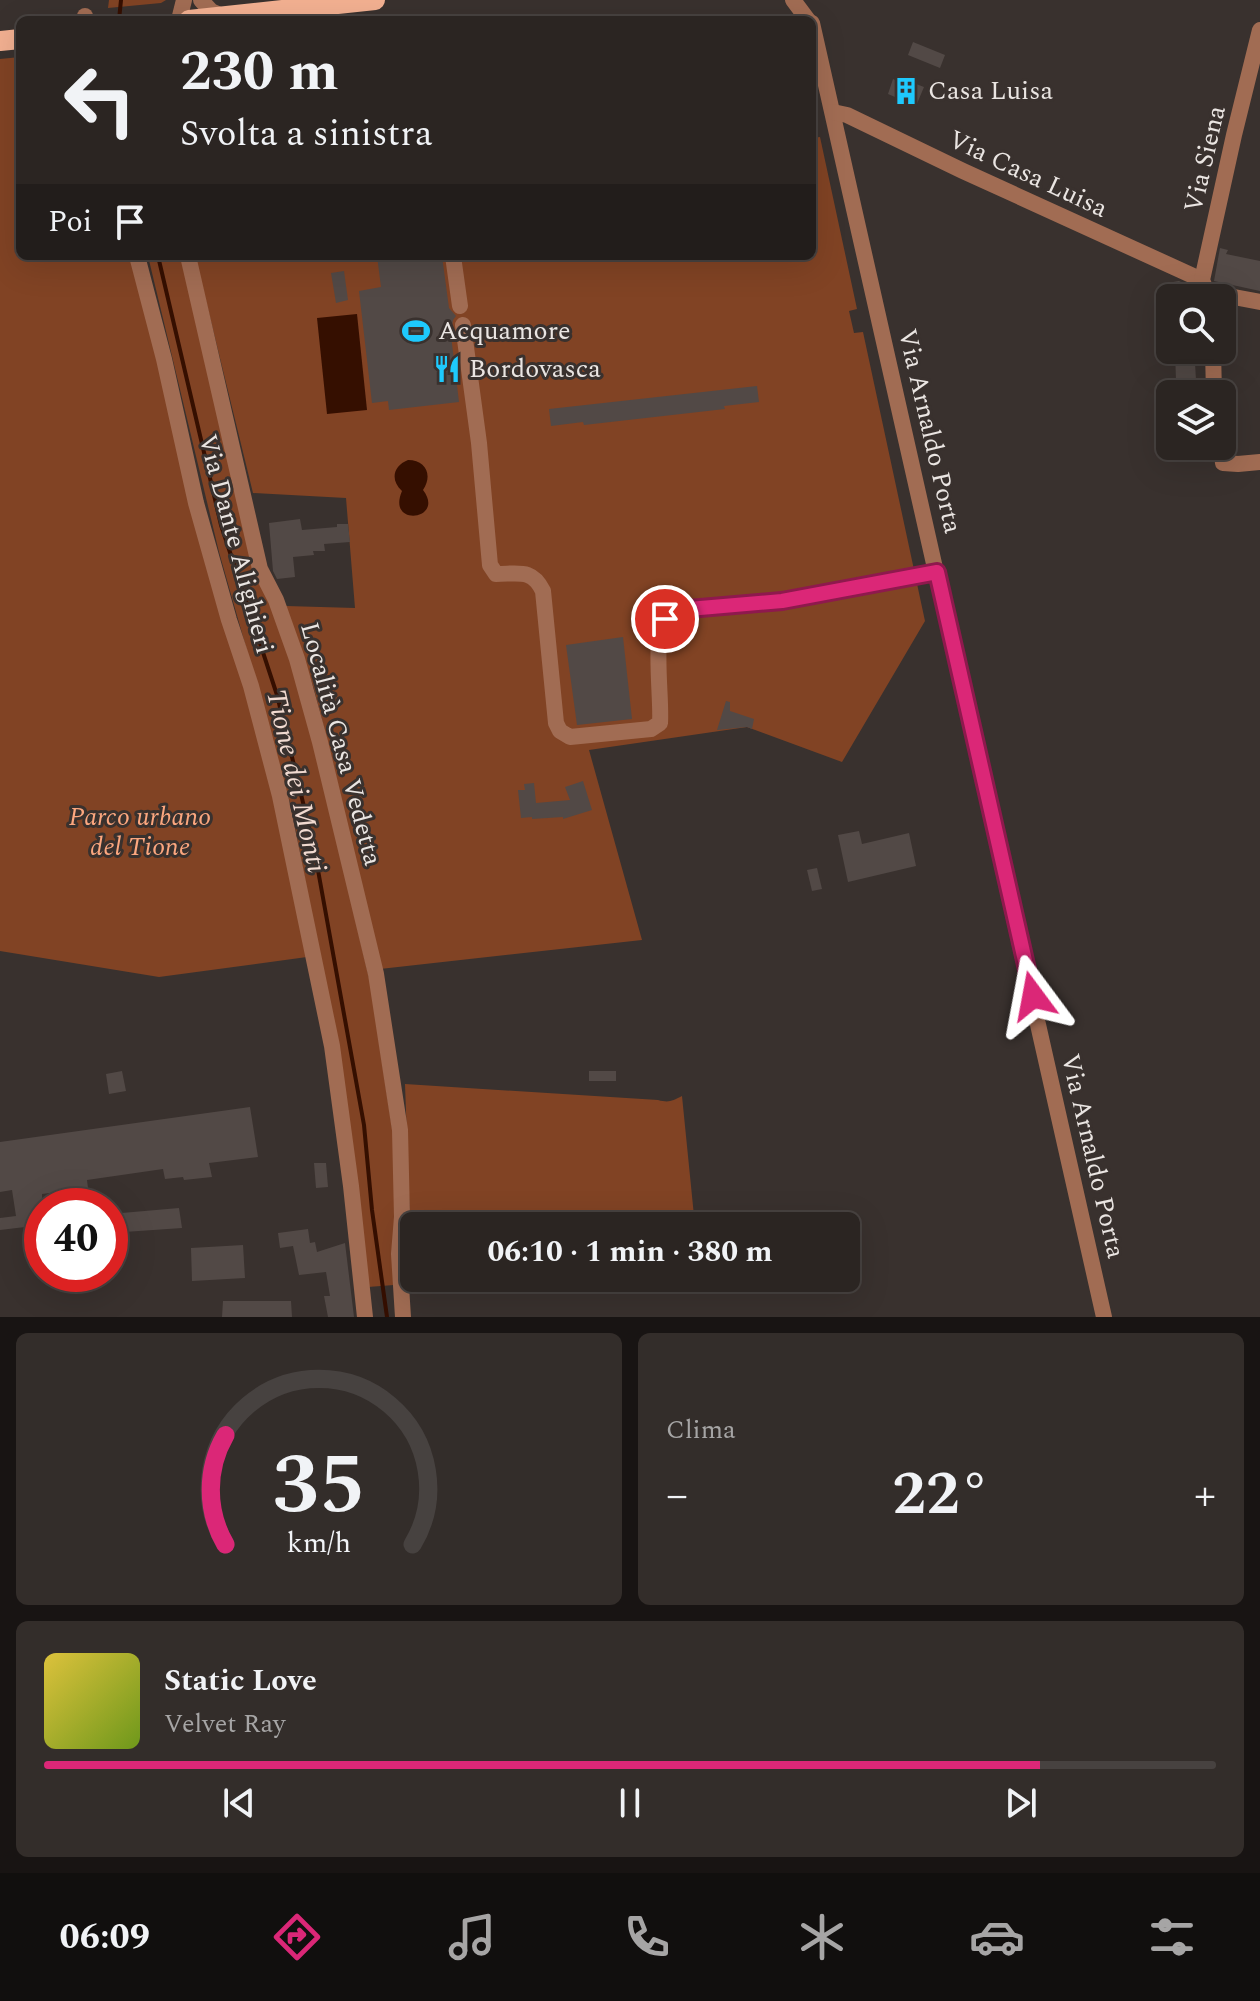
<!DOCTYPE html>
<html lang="it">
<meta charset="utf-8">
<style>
:root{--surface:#2b2522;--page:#332d2a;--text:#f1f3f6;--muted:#a6a5a5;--line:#474240;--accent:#db2777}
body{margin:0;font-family:Spectral,serif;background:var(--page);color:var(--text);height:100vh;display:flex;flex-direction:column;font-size:30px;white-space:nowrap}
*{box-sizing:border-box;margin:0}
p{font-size:26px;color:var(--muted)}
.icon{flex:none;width:44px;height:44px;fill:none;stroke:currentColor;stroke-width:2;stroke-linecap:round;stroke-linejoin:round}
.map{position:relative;height:1317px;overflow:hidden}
.sheet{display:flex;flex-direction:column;gap:16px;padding:16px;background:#181413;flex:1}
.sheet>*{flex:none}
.hud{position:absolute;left:16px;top:16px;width:800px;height:244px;border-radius:12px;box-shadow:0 8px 32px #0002,0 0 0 2px var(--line);background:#2b2522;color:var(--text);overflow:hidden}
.tools{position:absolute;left:1156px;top:284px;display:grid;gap:16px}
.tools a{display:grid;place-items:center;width:80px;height:80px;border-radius:12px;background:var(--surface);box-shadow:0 8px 32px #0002,0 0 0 2px var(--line);font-size:40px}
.speed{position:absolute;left:24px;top:1188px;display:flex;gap:16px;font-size:40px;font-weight:700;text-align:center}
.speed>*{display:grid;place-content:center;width:104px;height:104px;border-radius:50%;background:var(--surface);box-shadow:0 8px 32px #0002,0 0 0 2px var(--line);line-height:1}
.speed .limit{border:12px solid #d22;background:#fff;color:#111}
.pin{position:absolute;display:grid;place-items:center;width:68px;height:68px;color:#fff;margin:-34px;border:4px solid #fff;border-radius:50%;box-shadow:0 2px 8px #0007}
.me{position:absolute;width:88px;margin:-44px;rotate:347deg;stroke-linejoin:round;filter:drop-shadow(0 0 6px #0008)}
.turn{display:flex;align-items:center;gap:28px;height:168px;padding:0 32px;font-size:36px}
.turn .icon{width:104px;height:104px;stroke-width:2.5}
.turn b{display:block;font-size:56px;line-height:68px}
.then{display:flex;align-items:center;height:76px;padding:0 32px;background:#0003;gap:16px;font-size:30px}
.big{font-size:60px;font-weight:700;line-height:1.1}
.sheet .tile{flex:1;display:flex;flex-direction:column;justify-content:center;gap:12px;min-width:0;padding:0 28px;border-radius:12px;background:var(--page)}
.sheet .dial{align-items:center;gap:0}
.dial svg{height:208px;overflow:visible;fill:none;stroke:var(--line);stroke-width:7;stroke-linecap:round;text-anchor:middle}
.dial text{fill:var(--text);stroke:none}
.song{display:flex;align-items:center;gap:24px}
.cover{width:96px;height:96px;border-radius:12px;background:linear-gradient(135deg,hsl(50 70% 55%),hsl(80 70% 35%))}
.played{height:8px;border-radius:4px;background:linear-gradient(90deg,var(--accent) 85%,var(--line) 85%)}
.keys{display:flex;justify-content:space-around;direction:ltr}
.heat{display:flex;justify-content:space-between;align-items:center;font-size:44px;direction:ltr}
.sheet .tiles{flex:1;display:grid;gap:16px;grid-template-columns:1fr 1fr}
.tile:last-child{grid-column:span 2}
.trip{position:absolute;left:400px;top:1212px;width:460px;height:80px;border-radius:12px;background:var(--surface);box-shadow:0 8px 32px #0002,0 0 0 2px var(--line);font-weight:700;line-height:80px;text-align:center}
.dock{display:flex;height:128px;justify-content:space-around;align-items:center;background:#110f0e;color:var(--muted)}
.dock .icon{width:56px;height:56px}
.dock .on{color:var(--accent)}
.dock b{font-size:36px;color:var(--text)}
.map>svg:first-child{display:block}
.green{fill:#814324}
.water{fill:#350f00}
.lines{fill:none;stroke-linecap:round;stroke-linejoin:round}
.stream{stroke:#350f00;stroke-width:4}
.building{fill:#524946}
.minor{stroke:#a16c53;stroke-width:16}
.major{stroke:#f2b091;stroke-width:20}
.route-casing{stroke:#8e194d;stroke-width:20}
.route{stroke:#db2777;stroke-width:14}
.labels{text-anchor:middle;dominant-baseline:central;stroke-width:6;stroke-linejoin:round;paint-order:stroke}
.poi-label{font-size:26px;fill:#eae5e2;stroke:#39312e;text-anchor:start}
.street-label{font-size:26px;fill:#eae5e2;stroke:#39312e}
.park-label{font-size:26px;font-style:italic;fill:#fca77f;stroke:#39312e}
.water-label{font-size:28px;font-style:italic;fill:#f1dad0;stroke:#39312e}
</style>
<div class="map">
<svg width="1260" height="1317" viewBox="0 0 1260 1317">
<rect width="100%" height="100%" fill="#39312e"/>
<g class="green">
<path d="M109 0H166L161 3 108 8Z"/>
<path d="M20 57V256H134L278 812 307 957 159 977 0 951V59Z"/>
<path d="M820 137 857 309 849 311 854 333 863 332 925 621 842 762 747 727 589 750 642 940 380 969 331 755 314 689 286 606 355 608 346 498 253 493 195 256H812V138Z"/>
<path d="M148 256H182L273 610 293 668 319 765 370 982 394 1141 396 1231 394 1285 368 1287 343 1079 291 806 219 552Z"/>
<path d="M405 1084 658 1100C669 1103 672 1101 682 1096L695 1226H414V1250H411Z"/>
</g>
<g class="water">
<path d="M357 314 367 410 327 414 317 318Z"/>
<path d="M408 460C426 460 433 475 423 490 446 520 386 528 402 491 390 480 393 466 408 460Z"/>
</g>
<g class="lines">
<g class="stream">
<path d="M119 20 121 0"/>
<path d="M158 256 221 525 277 695 314 848 364 1125 372 1210 387 1317"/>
</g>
</g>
<g class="building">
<path d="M913 42 945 55 940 68 908 55Z"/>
<path d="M898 77 924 87 916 106 888 94 893 79 897 81Z"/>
<path d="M1220 248 1228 250 1226 254 1260 261V291L1214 281Z"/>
<path d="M377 256H442L449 308 456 316 453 320 452 326 450 327 459 402 389 410 388 401 372 403 359 291 381 287Z"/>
<path d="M344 271 348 300 336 303 331 273Z"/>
<path d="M1179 281 1193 288 1194 298H1174L1173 282Z"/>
<path d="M1175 350H1202V362L1195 363 1196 380 1176 381Z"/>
<path d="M757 386 759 402 724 406 725 409 584 425 583 422 551 426 549 409Z"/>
<path d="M300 519 302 530 337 527V524H348L350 542 324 544 325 551H313L314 555 293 557 295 577 277 579 273 571 269 523Z"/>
<path d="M623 637 632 719 577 725 566 645Z"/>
<path d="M726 701 730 702V711L754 719 752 729 747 727 717 730Z"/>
<path d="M583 781 592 810 563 819V817L532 819V817L521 818 518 790H525L524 784 534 783 536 803 570 800 565 787Z"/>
<path d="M859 831 862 844 909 833 916 866 848 882 838 835Z"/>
<path d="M817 868 822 889 812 891 807 870Z"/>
<path d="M122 1071 126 1091 109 1094 106 1074Z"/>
<rect x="589" y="1071" width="27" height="10"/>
<path d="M250 1107 258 1157 209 1163 212 1177 184 1180 183 1177 165 1179 163 1169 87 1180 88 1188 42 1194V1225L0 1230V1218L16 1216 12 1190 0 1192V1142Z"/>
<path d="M314 1163H326L328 1187 316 1188Z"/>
<path d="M179 1208 182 1228 110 1233V1214Z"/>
<path d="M308 1229 310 1243 315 1242 317 1252 345 1243 354 1317H328L324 1296H330L326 1272 299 1275 293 1246 280 1248 278 1233Z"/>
<path d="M243 1245 245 1278 192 1281 191 1248Z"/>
<path d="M223 1301H291L292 1317H222Z"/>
</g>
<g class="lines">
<g class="minor">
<path d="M201 0 211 11 222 16"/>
<path d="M793 0 808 20"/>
<path d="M85 16V20"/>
<path d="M179 20 184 0"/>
<path d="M812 23 1104 1317"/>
<path d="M833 112 847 115 963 171 1202 280"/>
<path d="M137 256 164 359 196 503 229 620 251 686 280 796 332 1046 351 1186 365 1317"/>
<path d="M188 256 260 569 276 600 297 659 320 742 376 974 400 1130 402 1217 399 1254 403 1317"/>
<path d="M453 256 460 306"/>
<path d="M1207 292 1260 302"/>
<path d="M1209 298 1202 280 1234 135 1260 30"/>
<path d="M463 325 479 443 490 565 496 574C518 574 532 568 543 591L556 723 560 731 570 737 651 729 660 723C662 699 652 634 666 618 669 615 673 613 677 610L782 601 937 572"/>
<path d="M1213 350 1214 394"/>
<path d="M1221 446 1223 463 1238 464 1260 462"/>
</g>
<g class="major">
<path d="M189 20 375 0"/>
<path d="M0 41 20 39"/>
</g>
</g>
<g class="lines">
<g class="route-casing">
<path id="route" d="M665 619 677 610 782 601 937 572 1033 996"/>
</g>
<use href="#route" class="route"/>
</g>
<defs>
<g id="building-bare" transform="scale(2.16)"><path d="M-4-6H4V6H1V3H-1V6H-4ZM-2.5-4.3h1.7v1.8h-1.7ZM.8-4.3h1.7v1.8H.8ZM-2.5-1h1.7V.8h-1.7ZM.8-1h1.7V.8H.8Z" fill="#1ec9fd" stroke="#39312e" stroke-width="2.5" paint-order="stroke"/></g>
<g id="stadium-bare" transform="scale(2.16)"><path d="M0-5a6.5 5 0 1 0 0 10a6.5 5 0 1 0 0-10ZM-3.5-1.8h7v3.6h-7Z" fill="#1ec9fd" stroke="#39312e" stroke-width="2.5" paint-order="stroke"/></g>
<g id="restaurant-bare" transform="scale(2.16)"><path d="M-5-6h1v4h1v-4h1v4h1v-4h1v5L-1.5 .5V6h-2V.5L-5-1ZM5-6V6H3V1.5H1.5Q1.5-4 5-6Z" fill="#1ec9fd" stroke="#39312e" stroke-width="2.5" paint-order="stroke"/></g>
</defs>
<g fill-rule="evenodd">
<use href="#building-bare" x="906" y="91"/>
<use href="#stadium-bare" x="416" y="331"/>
<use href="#restaurant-bare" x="447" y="369"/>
</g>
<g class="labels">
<g class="poi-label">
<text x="928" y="91">Casa Luisa</text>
<text x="438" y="331">Acquamore</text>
<text x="469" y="369">Bordovasca</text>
</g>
<g class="street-label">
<text transform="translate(1205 159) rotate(-77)">Via Siena</text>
<text transform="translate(1028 174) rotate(25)">Via Casa Luisa</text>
<text transform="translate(930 431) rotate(77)">Via Arnaldo Porta</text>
<text transform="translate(236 544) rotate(75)">Via Dante Alighieri</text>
<text transform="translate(341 744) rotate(75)">Località Casa Vedetta</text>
<text transform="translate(1093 1156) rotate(77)">Via Arnaldo Porta</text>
</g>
<g class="park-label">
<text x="140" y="817">Parco urbano<tspan x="140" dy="30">del Tione</tspan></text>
</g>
<g class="water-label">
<text transform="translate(296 781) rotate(77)">Tione dei Monti</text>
</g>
</g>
</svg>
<div class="tools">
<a><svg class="icon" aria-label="search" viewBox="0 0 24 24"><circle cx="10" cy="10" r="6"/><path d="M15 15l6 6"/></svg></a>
<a><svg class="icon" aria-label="layers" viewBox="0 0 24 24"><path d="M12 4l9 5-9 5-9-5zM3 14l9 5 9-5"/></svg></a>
</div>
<div class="speed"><div class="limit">40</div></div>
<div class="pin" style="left:665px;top:619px;background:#d93025"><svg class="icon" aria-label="arrive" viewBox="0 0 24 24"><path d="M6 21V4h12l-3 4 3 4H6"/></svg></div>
<svg class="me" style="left:1033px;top:996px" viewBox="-20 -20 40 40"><path d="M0-17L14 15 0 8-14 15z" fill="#db2777" stroke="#fff" stroke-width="4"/></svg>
<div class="trip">06:10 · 1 min · 380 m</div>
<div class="hud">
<div class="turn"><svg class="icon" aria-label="left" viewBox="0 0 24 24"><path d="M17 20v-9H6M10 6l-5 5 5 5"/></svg><div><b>230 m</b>Svolta a sinistra</div></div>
<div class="then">Poi<svg class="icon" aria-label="arrive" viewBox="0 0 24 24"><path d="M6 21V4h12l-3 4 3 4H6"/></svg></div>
</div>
</div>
<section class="sheet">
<div class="tiles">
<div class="tile dial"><svg viewBox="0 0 100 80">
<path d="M14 69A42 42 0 1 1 86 69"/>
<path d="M14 69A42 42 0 0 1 14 27" stroke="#db2777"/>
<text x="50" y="56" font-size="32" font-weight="700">35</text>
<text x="50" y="72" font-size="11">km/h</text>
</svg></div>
<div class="tile"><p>Clima</p>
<div class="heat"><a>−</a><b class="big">22°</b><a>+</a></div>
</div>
<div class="tile">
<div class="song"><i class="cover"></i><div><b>Static Love</b><p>Velvet Ray</p></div></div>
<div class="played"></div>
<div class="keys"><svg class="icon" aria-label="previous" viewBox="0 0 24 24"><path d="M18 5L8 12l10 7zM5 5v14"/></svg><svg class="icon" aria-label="pause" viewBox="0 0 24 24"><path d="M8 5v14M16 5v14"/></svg><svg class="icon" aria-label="next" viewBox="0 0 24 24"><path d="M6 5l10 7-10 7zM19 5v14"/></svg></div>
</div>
</div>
</section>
<nav class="dock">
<b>06:09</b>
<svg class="icon on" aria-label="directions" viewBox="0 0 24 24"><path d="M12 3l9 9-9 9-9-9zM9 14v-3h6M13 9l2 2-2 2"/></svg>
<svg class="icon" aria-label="music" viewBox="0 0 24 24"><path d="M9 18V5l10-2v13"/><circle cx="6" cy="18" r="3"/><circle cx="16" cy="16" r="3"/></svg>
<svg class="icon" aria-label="phone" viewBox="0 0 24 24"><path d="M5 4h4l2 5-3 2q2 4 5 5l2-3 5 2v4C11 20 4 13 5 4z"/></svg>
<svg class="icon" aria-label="climate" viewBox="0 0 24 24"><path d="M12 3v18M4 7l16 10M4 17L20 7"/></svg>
<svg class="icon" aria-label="car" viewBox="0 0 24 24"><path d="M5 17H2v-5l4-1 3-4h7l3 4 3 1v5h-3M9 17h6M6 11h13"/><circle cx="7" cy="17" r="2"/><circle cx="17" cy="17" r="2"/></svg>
<svg class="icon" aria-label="filters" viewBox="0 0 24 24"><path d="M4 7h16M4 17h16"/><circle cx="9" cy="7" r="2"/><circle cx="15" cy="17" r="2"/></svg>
</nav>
